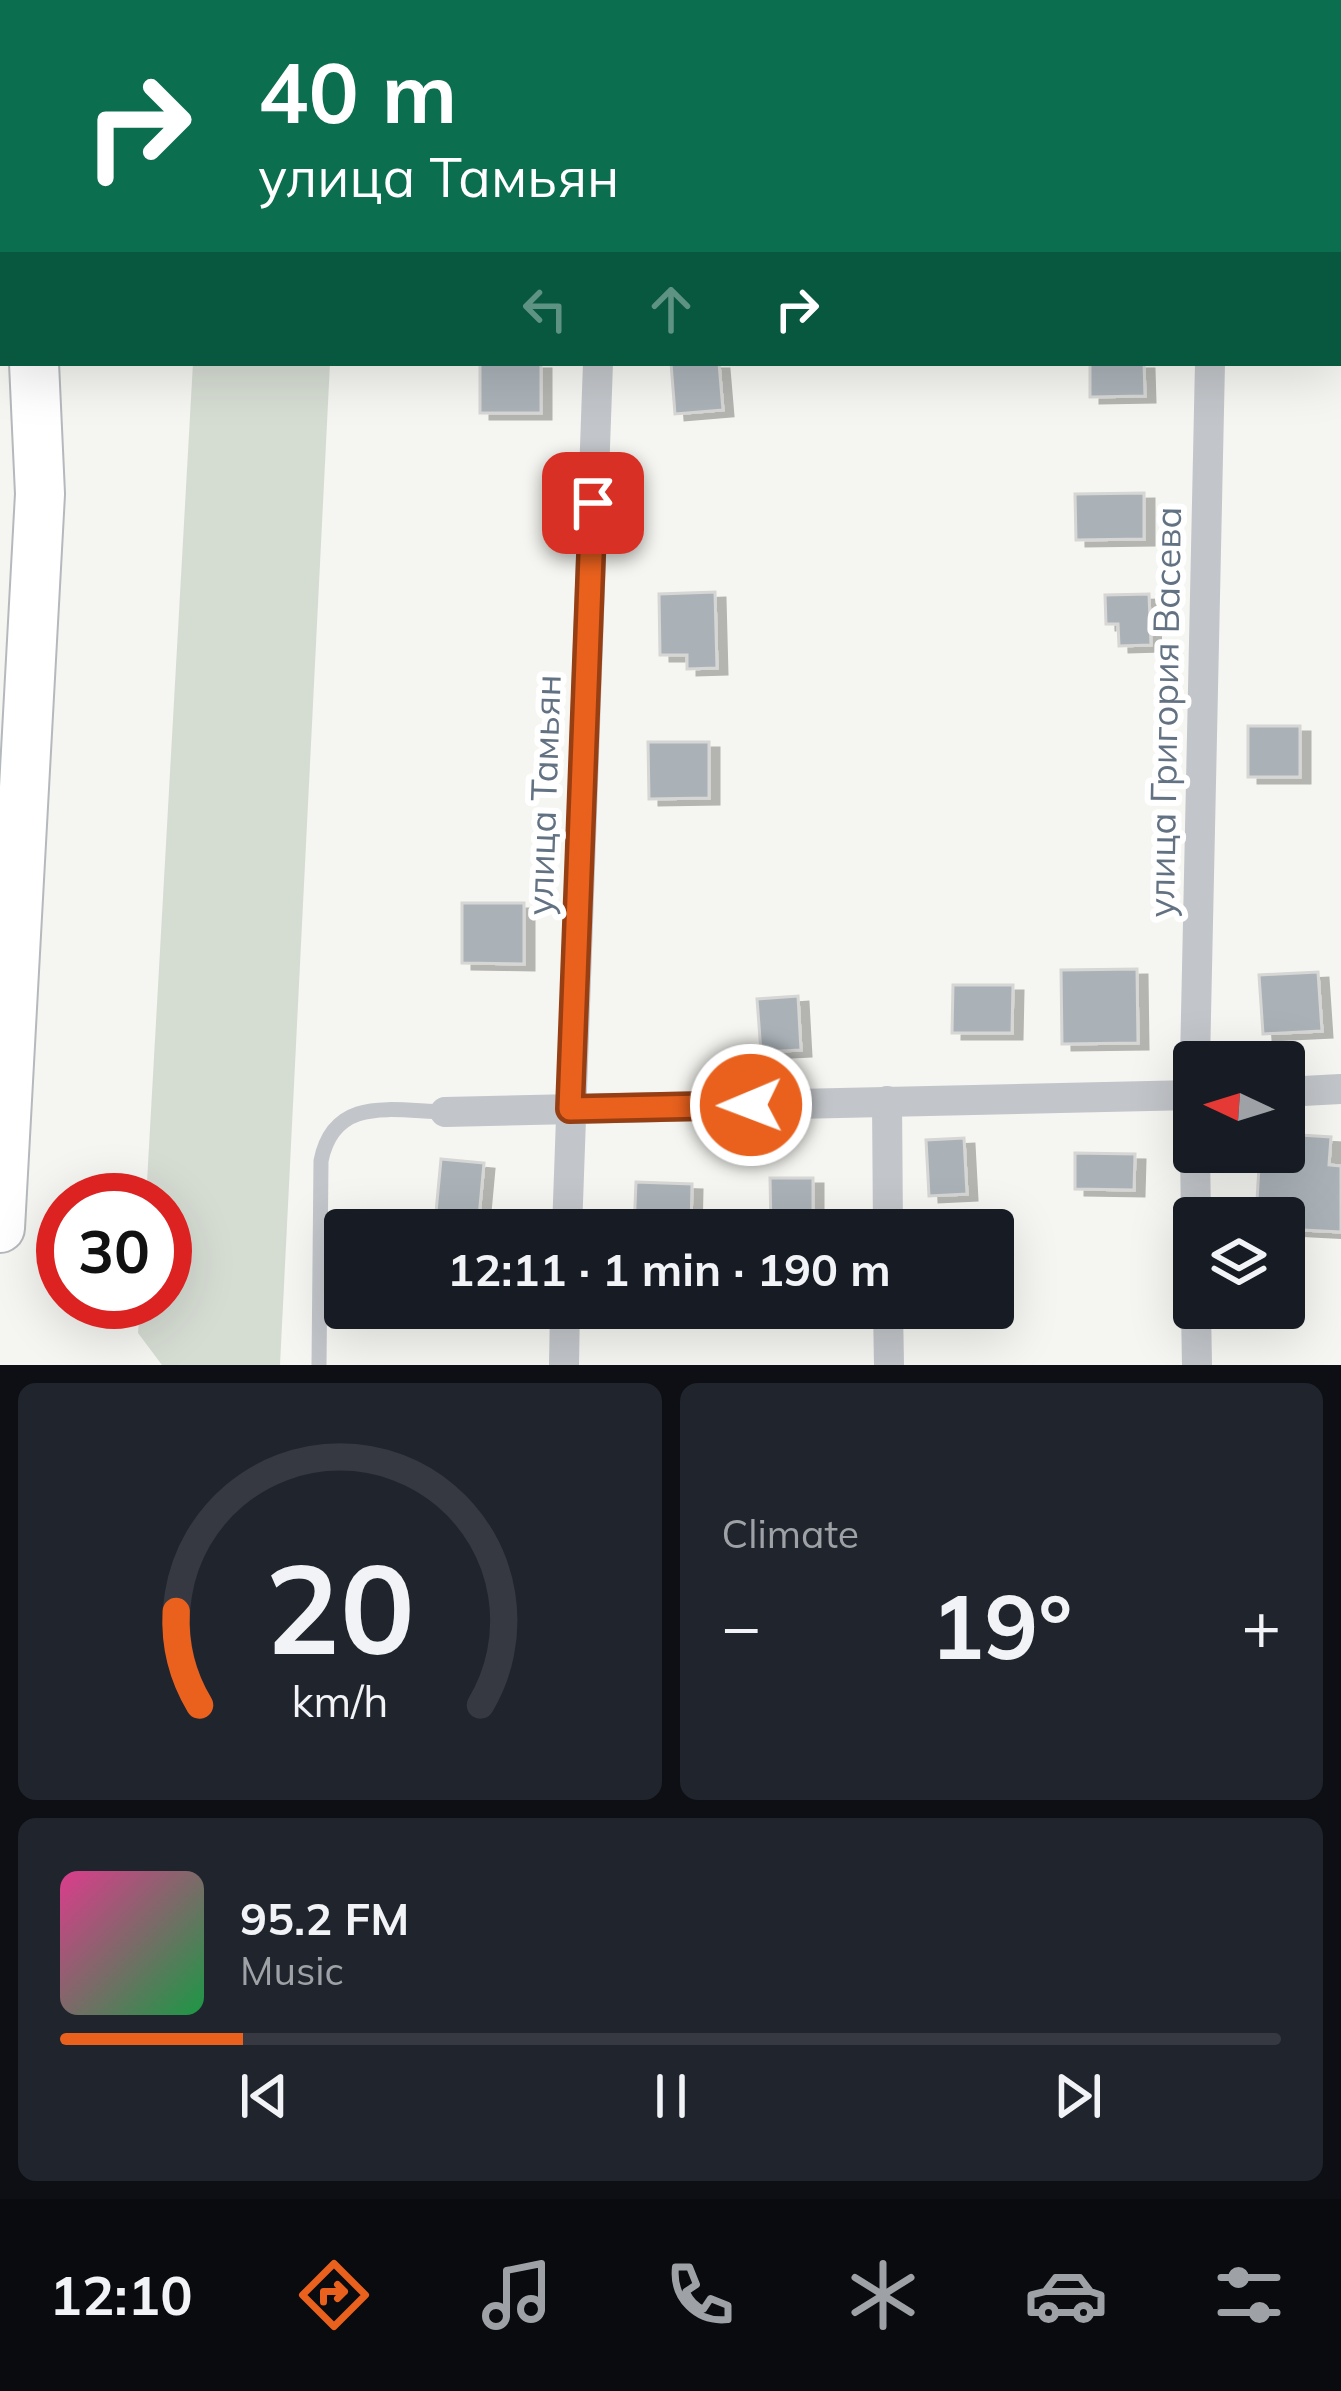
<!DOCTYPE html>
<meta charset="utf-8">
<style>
:root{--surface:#171b24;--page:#20242c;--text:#f1f3f6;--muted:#9ea1a6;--line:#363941;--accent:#e9611d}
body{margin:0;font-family:Mulish,sans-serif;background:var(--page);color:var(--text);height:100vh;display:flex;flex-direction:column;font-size:45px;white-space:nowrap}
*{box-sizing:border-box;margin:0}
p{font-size:39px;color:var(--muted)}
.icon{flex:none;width:66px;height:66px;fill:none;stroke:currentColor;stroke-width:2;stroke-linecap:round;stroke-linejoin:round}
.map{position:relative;height:1365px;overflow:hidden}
.sheet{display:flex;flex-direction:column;gap:18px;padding:18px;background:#0d0f14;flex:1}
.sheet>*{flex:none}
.guide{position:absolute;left:0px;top:0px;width:1341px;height:366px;box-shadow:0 12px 48px #0002;background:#0b6e4f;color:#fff;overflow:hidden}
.needle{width:78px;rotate:274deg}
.buttons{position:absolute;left:1173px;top:1041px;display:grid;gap:24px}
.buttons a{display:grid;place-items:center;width:132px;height:132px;border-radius:12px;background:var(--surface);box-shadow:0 12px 48px #0002;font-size:60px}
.speed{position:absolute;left:36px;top:1173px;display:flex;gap:24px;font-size:60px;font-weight:700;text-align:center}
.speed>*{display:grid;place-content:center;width:156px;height:156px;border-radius:50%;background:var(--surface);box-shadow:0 12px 48px #0002;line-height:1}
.speed .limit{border:18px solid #d22;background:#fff;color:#111}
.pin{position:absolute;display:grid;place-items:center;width:102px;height:102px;color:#fff;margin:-51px;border-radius:24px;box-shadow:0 6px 18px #0006}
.me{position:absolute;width:132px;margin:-66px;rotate:269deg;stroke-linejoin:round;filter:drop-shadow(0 0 9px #0008)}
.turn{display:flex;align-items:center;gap:42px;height:252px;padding:0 60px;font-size:54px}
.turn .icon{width:156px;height:156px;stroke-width:2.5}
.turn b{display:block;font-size:84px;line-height:102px}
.lanes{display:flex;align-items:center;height:114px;padding:0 60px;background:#0003;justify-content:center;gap:60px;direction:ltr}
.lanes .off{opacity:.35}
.big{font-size:90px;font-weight:700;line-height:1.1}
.sheet .card{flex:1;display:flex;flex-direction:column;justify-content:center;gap:18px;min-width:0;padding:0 42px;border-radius:18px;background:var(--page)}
.sheet .dial{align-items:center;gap:0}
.dial svg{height:312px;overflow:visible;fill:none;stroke:var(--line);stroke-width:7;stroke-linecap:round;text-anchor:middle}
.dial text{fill:var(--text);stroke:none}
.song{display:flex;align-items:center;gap:36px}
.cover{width:144px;height:144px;border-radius:18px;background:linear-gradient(135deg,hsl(330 70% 55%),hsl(140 70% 35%))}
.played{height:12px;border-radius:6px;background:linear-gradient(90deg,var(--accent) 15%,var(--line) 15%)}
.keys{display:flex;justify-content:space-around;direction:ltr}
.heat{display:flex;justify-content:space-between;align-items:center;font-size:66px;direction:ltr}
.sheet .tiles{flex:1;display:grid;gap:18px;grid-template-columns:1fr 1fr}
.card:last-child{grid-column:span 2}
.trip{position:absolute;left:324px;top:1209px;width:690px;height:120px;border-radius:12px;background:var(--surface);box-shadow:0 12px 48px #0002;font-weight:700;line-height:120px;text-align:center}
.dock{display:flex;height:192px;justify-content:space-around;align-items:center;background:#090b0e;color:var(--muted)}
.dock .icon{width:84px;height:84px}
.dock .active{color:var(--accent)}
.dock b{font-size:54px;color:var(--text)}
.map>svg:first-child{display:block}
.green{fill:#d5dcd2}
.building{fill:#aab2b8;stroke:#d6d6d4;stroke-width:3;filter:url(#shadow)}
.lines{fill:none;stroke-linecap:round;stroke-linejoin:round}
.primary-casing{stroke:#b5b9bd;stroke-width:52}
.lane{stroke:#c2c5c9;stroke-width:15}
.street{stroke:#c2c5c9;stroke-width:30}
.primary{stroke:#fff;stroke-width:48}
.route-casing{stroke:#973f13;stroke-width:30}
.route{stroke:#e9611d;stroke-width:21}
.labels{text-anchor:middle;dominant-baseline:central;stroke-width:12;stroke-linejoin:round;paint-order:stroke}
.street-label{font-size:36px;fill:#637283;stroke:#fff}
</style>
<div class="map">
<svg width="1341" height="1365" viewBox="0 0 1341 1365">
<defs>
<filter id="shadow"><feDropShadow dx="10" dy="6" stdDeviation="0" flood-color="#0004"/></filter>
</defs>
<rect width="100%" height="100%" fill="#f5f5f1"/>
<path class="green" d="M193 363H330L280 1365H162L138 1333 140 1302H165V1200H146Z"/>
<g class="building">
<rect x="642" y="0" width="55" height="3"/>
<path d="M1102 0H1157L1102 3Z"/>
<rect x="480" y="363" width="61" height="50"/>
<path d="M671 363H719L723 410 675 414Z"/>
<path d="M1090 363H1144L1145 396 1090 397Z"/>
<path d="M1144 493V539L1076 540 1075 494Z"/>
<path d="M715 592 717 668 687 669V655H660L659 594Z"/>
<path d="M1149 594 1151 645 1119 646 1118 624H1106L1105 595Z"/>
<rect x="1248" y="726" width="52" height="51"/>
<path d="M648 742H709V798L649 799Z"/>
<path d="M462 903H524V964L462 963Z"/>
<path d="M1137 969 1138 1043 1062 1044 1061 970Z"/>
<path d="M1318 972 1322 1031 1263 1034 1259 975Z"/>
<path d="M953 985H1013L1012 1033H952Z"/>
<path d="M798 996 801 1050 761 1052 757 999Z"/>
<path d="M1284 1134 1331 1137 1329 1165 1341 1166V1232L1284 1229V1218H1256L1259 1166 1277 1167V1152H1284Z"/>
<path d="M964 1138 967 1194 929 1196 926 1140Z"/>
<path d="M1075 1153 1135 1154 1134 1190 1075 1189Z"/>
<path d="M441 1159 484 1163 478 1228 451 1226 452 1213 436 1212Z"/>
<path d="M770 1178H813V1226L771 1227Z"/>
<path d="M636 1182 692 1184 691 1230H634Z"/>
</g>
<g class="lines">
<g class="primary-casing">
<g id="primary">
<path d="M1 0 3 13"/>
<path d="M0 1228 40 494 34 363"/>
</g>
</g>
<path class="lane" d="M319 1365 321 1161C334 1095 393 1111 445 1112"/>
<g class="street">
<path d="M601 3V0"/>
<path d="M1215 3V0"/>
<path d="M1195 1062 1210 363"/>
<path d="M1284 1092 1341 1089"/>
<path d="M887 1101 888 1230"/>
<path d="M445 1112 1194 1095"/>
<path d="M1195 1152 1196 1218"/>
<path d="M567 1230 598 363"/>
<path d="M888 1308 889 1365"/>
<path d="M1196 1308 1197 1365"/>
<path d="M564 1365 565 1308"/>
</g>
<use href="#primary" class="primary"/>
</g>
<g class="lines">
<g class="route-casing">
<path id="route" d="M593 503 570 1109 751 1105"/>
</g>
<use href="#route" class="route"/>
</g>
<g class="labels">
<g class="street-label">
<text transform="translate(1164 712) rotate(-89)">улица Григория Васева</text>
<text transform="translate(543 795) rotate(-88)">улица Тамьян</text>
</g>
</g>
</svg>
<div class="buttons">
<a><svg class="needle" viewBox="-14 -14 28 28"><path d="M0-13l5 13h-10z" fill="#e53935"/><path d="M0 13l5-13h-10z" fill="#9ea1a6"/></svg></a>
<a><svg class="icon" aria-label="layers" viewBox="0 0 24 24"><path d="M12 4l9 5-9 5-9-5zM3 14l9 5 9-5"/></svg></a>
</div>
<div class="speed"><div class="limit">30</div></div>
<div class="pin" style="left:593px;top:503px;background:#d93025"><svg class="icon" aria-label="arrive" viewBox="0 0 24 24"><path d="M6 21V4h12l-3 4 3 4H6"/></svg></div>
<svg class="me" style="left:751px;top:1105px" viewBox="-20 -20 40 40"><circle r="17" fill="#e9611d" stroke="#fff" stroke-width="3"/><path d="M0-11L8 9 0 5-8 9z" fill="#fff"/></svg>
<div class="trip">12:11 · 1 min · 190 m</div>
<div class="guide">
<div class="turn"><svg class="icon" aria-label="right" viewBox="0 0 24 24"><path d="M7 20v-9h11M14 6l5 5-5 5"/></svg><div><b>40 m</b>улица Тамьян</div></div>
<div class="lanes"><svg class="icon off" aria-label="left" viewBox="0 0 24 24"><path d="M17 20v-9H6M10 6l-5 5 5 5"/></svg><svg class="icon off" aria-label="ahead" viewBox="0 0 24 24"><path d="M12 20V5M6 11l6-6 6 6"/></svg><svg class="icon" aria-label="right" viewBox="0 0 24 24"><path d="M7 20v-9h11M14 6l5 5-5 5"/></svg></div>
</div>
</div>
<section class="sheet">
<div class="tiles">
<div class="card dial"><svg viewBox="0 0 100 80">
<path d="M14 69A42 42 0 1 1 86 69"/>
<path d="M14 69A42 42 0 0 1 8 45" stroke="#e9611d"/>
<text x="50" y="56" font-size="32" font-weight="700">20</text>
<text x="50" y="72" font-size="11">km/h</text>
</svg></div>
<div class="card"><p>Climate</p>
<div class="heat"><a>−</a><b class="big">19°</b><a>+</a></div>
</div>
<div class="card">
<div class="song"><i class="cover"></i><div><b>95.2 FM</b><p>Music</p></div></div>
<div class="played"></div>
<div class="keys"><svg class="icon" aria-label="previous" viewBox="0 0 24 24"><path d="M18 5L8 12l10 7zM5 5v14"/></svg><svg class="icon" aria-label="pause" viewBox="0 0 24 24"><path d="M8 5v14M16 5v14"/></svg><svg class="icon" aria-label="next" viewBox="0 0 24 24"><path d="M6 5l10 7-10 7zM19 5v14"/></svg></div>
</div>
</div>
</section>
<nav class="dock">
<b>12:10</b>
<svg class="icon active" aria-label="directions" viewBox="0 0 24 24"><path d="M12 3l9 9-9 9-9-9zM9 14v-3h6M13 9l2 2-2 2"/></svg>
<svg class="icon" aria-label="music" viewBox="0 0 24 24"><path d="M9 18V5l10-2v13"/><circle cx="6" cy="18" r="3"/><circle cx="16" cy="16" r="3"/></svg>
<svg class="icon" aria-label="phone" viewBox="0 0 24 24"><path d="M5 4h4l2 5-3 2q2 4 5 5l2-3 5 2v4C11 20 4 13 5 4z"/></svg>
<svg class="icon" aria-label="climate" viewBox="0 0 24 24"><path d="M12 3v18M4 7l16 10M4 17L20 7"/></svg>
<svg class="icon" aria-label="car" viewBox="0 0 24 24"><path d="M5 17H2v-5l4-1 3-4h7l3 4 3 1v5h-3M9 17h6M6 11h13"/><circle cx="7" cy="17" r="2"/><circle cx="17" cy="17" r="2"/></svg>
<svg class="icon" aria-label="filters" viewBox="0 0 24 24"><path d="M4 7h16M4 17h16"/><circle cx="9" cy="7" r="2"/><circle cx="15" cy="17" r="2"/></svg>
</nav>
